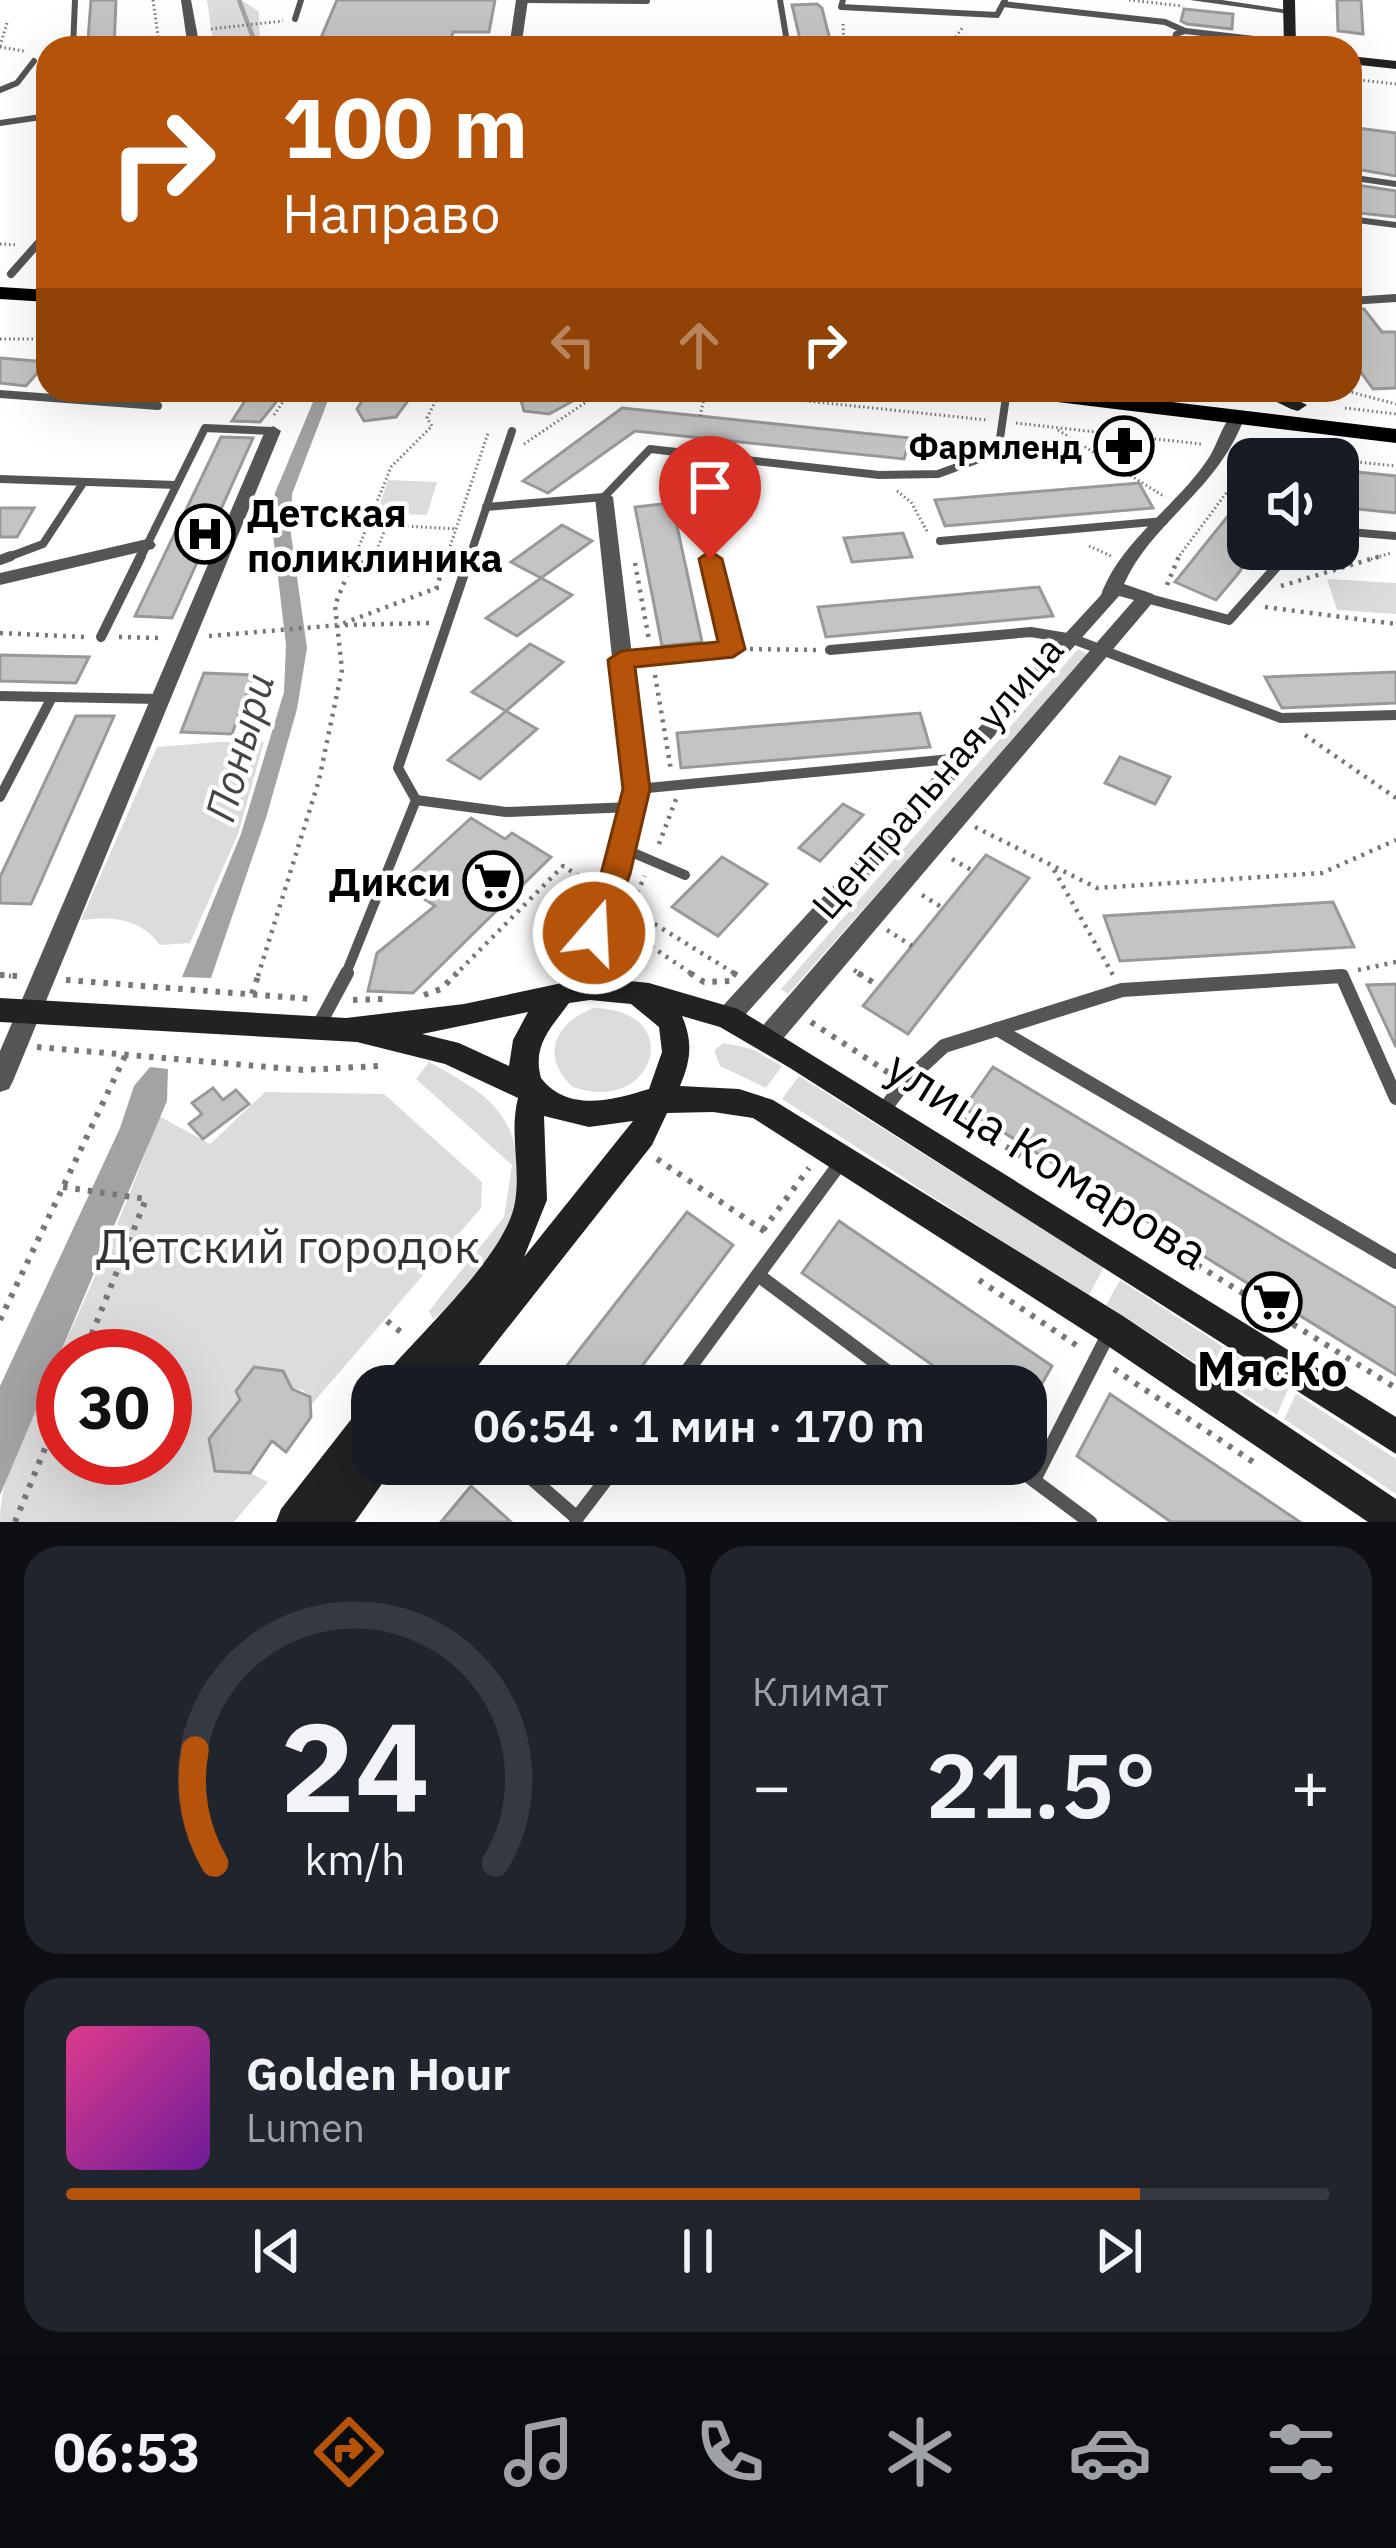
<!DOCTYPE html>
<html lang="ru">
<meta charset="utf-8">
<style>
:root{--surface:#171b24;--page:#20242c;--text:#f1f3f6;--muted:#9ea1a6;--line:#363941;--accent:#b45309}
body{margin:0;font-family:"IBM Plex Sans",sans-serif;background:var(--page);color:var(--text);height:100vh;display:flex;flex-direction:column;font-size:45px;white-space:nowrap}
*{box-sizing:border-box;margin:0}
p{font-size:39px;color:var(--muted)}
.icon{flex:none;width:66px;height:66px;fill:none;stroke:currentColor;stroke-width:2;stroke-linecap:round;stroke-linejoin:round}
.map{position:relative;height:1522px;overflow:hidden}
.sheet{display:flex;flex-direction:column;gap:24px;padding:24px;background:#0d0f14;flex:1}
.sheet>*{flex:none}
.top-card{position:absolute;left:36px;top:36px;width:1326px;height:366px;border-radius:36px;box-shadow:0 12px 48px #0002;background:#b45309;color:#fff;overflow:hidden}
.controls{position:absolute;left:1227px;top:438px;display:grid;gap:24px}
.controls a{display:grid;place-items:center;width:132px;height:132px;border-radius:24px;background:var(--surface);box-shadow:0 12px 48px #0002;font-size:60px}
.speed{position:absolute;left:36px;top:1329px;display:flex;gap:24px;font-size:60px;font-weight:700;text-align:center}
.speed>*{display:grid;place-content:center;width:156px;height:156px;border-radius:50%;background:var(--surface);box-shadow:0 12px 48px #0002;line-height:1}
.speed .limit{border:18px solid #d22;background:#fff;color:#111}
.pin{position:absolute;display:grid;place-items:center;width:102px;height:102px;color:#fff;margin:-123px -51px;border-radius:50% 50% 50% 0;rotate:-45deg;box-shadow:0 0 12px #0007}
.pin .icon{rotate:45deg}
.me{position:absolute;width:132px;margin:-66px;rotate:19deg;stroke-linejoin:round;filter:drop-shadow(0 0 9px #0008)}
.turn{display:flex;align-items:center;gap:42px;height:252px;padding:0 48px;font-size:54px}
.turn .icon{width:156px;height:156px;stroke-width:2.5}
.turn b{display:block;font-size:84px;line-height:102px}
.lanes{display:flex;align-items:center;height:114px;padding:0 48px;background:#0003;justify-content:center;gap:60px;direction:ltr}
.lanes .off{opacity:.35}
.big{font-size:90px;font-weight:600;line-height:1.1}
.sheet .card{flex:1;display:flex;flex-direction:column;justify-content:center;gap:18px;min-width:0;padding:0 42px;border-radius:36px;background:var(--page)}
.sheet .dial{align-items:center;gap:0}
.dial svg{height:312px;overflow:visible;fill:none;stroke:var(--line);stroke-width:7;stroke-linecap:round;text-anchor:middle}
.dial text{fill:var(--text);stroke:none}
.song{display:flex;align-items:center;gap:36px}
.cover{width:144px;height:144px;border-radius:18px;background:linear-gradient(135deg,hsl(330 70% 55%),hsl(280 70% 35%))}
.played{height:12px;border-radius:6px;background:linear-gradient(90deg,var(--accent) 85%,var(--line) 85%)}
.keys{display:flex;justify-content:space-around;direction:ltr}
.heat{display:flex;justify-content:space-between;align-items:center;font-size:66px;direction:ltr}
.sheet .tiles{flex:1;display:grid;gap:24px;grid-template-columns:1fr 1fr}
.card:last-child{grid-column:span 2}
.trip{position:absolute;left:351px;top:1365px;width:696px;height:120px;border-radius:36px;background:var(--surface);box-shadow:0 12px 48px #0002;font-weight:600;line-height:120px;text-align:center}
.menu{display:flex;height:192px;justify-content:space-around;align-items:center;background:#090b0e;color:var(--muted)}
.menu .icon{width:84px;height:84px}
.menu .current{color:var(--accent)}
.menu b{font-size:54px;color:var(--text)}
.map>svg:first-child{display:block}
.green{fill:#dcdcdc;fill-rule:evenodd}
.water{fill:#a3a3a3}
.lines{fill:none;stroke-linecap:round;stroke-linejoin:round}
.stream{stroke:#a3a3a3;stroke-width:4.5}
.building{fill:#c4c4c4;stroke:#999;stroke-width:3}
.path-far2{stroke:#777;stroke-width:3;stroke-dasharray:1.5 3;stroke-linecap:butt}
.path-far1{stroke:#777;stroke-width:4.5;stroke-dasharray:3 6;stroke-linecap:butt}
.path{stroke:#777;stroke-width:6;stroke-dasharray:4.5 8;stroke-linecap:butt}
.service-far3{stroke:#555;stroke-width:6}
.service-far2{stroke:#555;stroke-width:8}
.service-far1{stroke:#555;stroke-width:10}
.service{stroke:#555;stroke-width:14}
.minor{fill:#555;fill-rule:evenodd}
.tertiary{fill:#555;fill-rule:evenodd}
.secondary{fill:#222;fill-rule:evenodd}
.primary{fill:#000;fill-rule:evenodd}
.route{fill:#b45309;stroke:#753606;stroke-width:3}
.labels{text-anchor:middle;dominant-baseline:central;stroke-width:9;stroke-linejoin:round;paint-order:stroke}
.far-poi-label{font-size:33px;font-weight:bold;fill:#000;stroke:#fff;text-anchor:end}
.poi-label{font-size:39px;font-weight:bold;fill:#000;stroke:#fff;text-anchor:start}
.street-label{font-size:39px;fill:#000;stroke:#fff}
.water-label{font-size:42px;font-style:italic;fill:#444;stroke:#fff}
.near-street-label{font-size:48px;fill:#000;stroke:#fff}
.near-park-label{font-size:48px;fill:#333;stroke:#fff}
.near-poi-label{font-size:48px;font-weight:bold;fill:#000;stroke:#fff}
</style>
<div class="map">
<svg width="1396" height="1522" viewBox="0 0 1396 1522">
<rect width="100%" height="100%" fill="#fff"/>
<g class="green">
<path d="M207 0H242L259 12 260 48H222L212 35Z"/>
<path d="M388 480 437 482 427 515 377 513Z"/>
<path d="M1327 579 1396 583V614L1337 610Z"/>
<path d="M1078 649 1089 655 788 994 781 989Z"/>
<path d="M218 742H264L238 834 190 943 160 945C140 918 112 916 81 920L157 747Z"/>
<path d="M595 1008C688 1011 654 1116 573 1087 539 1057 555 1021 595 1008Z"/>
<path d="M724 1043 752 1049 782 1066 766 1088 720 1066 714 1050Z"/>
<path d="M429 1062C484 1092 520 1113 518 1181 517 1193 519 1207 517 1219 509 1254 459 1295 433 1320L429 1311 504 1217 512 1165 416 1079Z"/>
<path d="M799 1076 1104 1267 1088 1297 782 1099Z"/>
<path d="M265 1092 384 1094 482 1182 481 1208 312 1404 303 1390 292 1389 282 1371 254 1367 236 1390 240 1399 210 1439 215 1471 250 1473 268 1482 234 1522H0C0 1458 48 1382 74 1323 105 1255 134 1186 159 1116L210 1144ZM63 1356H165V1458H63Z"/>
<path d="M1120 1280 1288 1389 1277 1415 1106 1305Z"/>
<path d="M1296 1394 1396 1459V1494L1284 1419Z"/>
</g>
<g class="water">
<path d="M318 390H332L292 494 291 534 307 648 297 709 266 818 211 978 182 977 241 834 284 692 286 645 272 526 275 493Z"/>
<path d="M150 1067 168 1069 167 1101 0 1495V1386L120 1128 134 1086Z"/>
</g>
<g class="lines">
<path class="stream" d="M239 0 257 48"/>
</g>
<g class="building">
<path d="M91 0H116L114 48H92L93 39 88 40Z"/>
<path d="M337 0H495L489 32H453L449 48H356L358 40H320Z"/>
<path d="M1337 0H1361L1363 34 1338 31Z"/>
<path d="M817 4 822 8 832 48H802L792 5Z"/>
<path d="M1184 9 1233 14 1232 29 1187 24 1181 21Z"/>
<path d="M1357 128 1396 133V176L1356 169Z"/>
<path d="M1350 184 1396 191V217L1350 212Z"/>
<path d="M1350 309H1364L1382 332H1396V388L1373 389 1350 357Z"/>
<path d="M0 358 47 362 26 386 0 383Z"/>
<path d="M252 390H286L260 422 232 421Z"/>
<path d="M369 390H404L400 398H410L396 417 364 421 357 409Z"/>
<path d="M518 390H593L549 414 524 411Z"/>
<path d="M622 408 700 416 910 438 904 459 635 431 548 493 523 481Z"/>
<path d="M221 437 253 438 172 618 135 616Z"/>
<path d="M1338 470 1396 476V513L1338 507Z"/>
<path d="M1139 483 1153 508 945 526 935 500Z"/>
<path d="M1248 491V560L1237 575 1216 600 1175 582Z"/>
<path d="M672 503 702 642 662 646 635 507Z"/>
<path d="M0 508H34L17 537H0Z"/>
<path d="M562 525 592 541 541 578 511 562Z"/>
<path d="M903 533 912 557 852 562 844 538Z"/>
<path d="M541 578 572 595 517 636 486 618Z"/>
<path d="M1039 587 1053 616 826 637 818 607Z"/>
<path d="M530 644 563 662 506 711 472 692Z"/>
<path d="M0 655 89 657 76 683 0 681Z"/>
<path d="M1396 672V703L1282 708 1265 677Z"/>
<path d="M204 673 254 675 232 734 181 732Z"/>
<path d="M506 711 537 729 480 779 448 760Z"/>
<path d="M920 713 930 747 681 768 677 733Z"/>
<path d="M76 716H114L31 904 0 903V877Z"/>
<path d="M1120 757 1170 777 1155 804 1105 783Z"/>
<path d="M843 804 863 815 820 861 799 848Z"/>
<path d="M471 818 505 839 512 833 551 857 413 993 368 991 377 953 435 906 400 883Z"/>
<path d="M986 855 1029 878 908 1034 863 1006Z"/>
<path d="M722 857 767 884 718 936 672 907Z"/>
<path d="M1333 902 1354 947 1120 961 1104 916Z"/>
<path d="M1396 984V1047L1367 985Z"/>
<path d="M993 1067 1396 1308V1375L964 1108Z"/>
<path d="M213 1088 223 1100 236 1090 249 1104 203 1139 189 1124 202 1114 192 1103Z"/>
<path d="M687 1212 733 1245 627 1386H551Z"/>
<path d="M839 1221 1052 1366 1026 1412V1386H962L802 1273Z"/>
<path d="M254 1367 283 1371 292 1389 310 1397 311 1417 286 1452 272 1441 250 1473 215 1471 209 1439 240 1400 236 1391Z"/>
<path d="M1110 1394 1300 1522H1171L1077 1456Z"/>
<path d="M471 1486 511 1522H441Z"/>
</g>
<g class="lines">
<g class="path-far2">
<path d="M153 0 158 36"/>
<path d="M1129 0 1183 6"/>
<path d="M843 24 844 48"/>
<path d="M211 29 283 21"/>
<path d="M0 46 7 23"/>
<path d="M0 47 24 51"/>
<path d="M948 48 963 27"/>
<path d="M1350 79 1396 84"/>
<path d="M0 244 18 245"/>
<path d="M0 339H48"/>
<path d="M702 390 987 420"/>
<path d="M1343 390 1396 404"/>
<path d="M1345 408 1396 414"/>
<path d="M274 415 291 390"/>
<path d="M700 416 706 390"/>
<path d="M1016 423 1201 444"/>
<path d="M1058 430 1165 497"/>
<path d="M524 444 604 390"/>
<path d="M1242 449 1332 459"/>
<path d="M1338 460 1396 466"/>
<path d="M897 491 911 502 928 533"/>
<path d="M367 524 457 529"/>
<path d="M1089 546 1111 556"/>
<path d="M354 559 391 467 432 426 427 418 441 390"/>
<path d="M373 559 387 525"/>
<path d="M446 559 488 433"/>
<path d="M1177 559 1239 476 1243 451"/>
<path d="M1371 559 1391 553"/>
</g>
<g class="path-far1">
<path d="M352 562 442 568"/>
<path d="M635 563 649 640"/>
<path d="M371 564 374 556"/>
<path d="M1167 585 1179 556"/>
<path d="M1281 586 1381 556"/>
<path d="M436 589 447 556"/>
<path d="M1265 607 1396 624"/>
<path d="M345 625 430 623"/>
<path d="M0 633 84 637"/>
<path d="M209 636 339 625 442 586"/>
<path d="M119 637 162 638"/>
<path d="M750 649 817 650"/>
<path d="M655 675 671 770"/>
<path d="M1305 735 1396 798"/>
<path d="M975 827 1097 888 1322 873 1396 840"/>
<path d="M659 844 676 799"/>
<path d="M952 859 973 871"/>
<path d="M1054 870 1113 975"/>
<path d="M922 895 943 908"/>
<path d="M624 905 737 975"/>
<path d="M629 909 645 876"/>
<path d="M621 926 695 976"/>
<path d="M887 930 912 946"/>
<path d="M854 970 863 976"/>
<path d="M1358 970 1396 962"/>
<path d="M0 975 11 976"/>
<path d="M258 976 319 780 342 670 335 605 355 556"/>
<path d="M454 976 563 866 585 880"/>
</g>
<g class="path">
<path d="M690 973 704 982 730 981"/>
<path d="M733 973 737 975"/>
<path d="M858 973 879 986"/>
<path d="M0 975 18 976"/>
<path d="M66 980 311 999"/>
<path d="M252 994 259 973"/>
<path d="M424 995 441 989 457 973"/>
<path d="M353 1000 383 999"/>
<path d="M811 1022 892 1075"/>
<path d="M37 1047 303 1070 378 1066"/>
<path d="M921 1094 1396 1388"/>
<path d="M657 1159 767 1233"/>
<path d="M63 1187 146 1199 83 1356"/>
<path d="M763 1230 809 1168"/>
<path d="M979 1280 1079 1347"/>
<path d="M0 1320 126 1054"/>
<path d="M387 1321 406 1336"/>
<path d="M1114 1369 1259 1466"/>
<path d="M15 1522 63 1404"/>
</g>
<g class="service-far3">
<path d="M522 0 647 1"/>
<path d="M780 0 788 48"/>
<path d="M843 0 841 7 997 15 1005 0"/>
<path d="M1003 4 1165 22 1185 31"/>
<path d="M295 19 301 0"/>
<path d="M73 48 75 0"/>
<path d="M167 48 191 45"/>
<path d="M1173 48 1176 34 1185 31 1290 43"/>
<path d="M0 90 17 83 34 61"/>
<path d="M1350 108 1357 109"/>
<path d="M0 123 48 116"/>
<path d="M1350 173 1355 178 1396 184"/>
<path d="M1350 219 1396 225"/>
<path d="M41 242 48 226"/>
</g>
<g class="service-far2">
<path d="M11 274 42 239"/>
<path d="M1350 301 1396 298"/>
<path d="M0 394 158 406"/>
<path d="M690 453 688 469 711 559"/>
<path d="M0 479 176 485"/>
<path d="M486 507 604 497 650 449 879 475 938 474 998 452 1007 390"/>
<path d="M1338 531 1396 536"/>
<path d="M940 541 1164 521"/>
<path d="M3 559 43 544 83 483"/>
<path d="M140 559 205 428 273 431"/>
<path d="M469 559 512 431"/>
<path d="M1283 559 1292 549"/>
</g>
<g class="service-far1">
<path d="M0 560 11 556"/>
<path d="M1146 598 1229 620 1286 556"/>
<path d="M101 637 141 556"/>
<path d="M830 650 1031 632 1073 639 1281 718 1396 715"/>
<path d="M621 660 733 649 710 556"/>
<path d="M0 696 159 699"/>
<path d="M637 789 962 758"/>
<path d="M0 797 52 697"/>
<path d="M416 800 506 812 632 807"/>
<path d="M622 848 685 875"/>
<path d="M345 976 416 800 398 768 470 556"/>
</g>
<g class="service">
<path d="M319 1025 347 973"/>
<path d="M997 1029 1396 1262"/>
<path d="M883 1111 904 1083 944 1046 1122 990 1342 976 1396 1098"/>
<path d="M758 1275 907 1386"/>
<path d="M676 1386 841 1162"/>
<path d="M515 1464 577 1518"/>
<path d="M1012 1464 1090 1522"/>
<path d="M1034 1480 1109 1333"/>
<path d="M576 1519 618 1464"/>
</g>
<g class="minor">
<path d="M181 0H191L200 48H188Z"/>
<path d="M1190 0H1222L1295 11 1290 14Z"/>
<path d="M1237 411 1245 416C1218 491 1153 520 1124 584L1153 594 1155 598 1153 602 776 1047 767 1050 758 1047 755 1039 758 1031 1134 600 1119 596 737 1024 728 1027 719 1024 716 1017 719 1010 1101 595C1121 540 1176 507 1208 459 1218 445 1223 419 1237 411Z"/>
<path d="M273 426 281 431 13 1081 9 1089 0 1092V1051L265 431Z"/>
<path d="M604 492 613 497 648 789 594 974 568 1004 559 1007 550 1004 547 997 572 969 626 789 595 497Z"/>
<path d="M147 539 153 541 156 545 153 549 0 585V573Z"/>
</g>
<path class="tertiary" d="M516 0H528L521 48H509Z"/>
<g class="secondary">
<path d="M1283 0H1295L1296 48H1284Z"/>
<path d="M1350 56 1396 61V69L1350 64Z"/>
<path d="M1252 390H1277L1307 405 1298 411 1291 409Z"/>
<path d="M590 977 649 983 738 1009 1396 1417V1454L790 1068 720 1027 682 1016C693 1042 691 1060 680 1086L739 1089 773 1100 1123 1316 1396 1499V1522H1368L1099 1340 753 1118 713 1112 667 1113 652 1145 462 1386H424L429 1375 419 1386H381L386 1374C421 1332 507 1254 515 1202 521 1167 509 1133 518 1098L445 1064 357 1042 0 1022V998L346 1018 464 1004ZM590 1000 631 1004 659 1027 662 1052 649 1089C613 1100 568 1113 541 1078 532 1045 551 1028 569 1003ZM528 1012 513 1040 509 1066 459 1043 422 1034ZM544 1116 589 1127 633 1121 524 1257 547 1200Z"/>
<path d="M372 1403V1464H396L355 1522H276L281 1509 360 1408Z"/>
</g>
<g class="primary">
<path d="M0 287 48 290V302L0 299Z"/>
<path d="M1004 390H1072L1396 429V443L1015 397Z"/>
</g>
</g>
<path class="route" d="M710 551 722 559 745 649 733 657 635 667 650 789 630 874 609 933 605 942 594 946 583 942 579 933 601 874 623 789 608 660 621 651 718 642 699 559Z"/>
<defs>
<g id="pharmacy-ring" transform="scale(3)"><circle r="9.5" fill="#fff" stroke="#000" stroke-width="1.5"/><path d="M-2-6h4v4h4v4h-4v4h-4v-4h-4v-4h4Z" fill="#000"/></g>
<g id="hospital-ring" transform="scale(3)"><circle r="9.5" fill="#fff" stroke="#000" stroke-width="1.5"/><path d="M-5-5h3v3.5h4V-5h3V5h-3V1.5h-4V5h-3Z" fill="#000"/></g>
<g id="supermarket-ring" transform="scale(3)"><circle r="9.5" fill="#fff" stroke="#000" stroke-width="1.5"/><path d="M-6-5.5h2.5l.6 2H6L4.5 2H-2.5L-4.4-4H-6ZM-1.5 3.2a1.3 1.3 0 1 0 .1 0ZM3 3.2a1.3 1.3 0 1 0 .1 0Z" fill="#000"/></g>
</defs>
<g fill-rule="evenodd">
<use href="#pharmacy-ring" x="1124" y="446"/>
<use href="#hospital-ring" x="205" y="534"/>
<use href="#supermarket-ring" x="493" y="881"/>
<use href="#supermarket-ring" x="1272" y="1302"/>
</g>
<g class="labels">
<g class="far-poi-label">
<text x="1082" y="446">Фармленд</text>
</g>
<g class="poi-label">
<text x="247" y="512">Детская<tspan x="247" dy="45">поликлиника</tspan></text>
<text x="451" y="881" text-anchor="end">Дикси</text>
</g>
<g class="street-label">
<text transform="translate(937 777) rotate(-49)">Центральная улица</text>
</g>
<g class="water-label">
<text transform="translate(239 747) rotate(-74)">Поныри</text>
</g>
<g class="near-street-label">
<text transform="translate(1048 1159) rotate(32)">улица Комарова</text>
</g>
<g class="near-park-label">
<text x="288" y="1245">Детский городок</text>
</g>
<g class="near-poi-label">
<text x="1272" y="1368">МясКо</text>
</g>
</g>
</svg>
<div class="controls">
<a><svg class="icon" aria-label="sound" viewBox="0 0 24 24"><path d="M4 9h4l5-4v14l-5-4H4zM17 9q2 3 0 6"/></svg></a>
</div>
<div class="speed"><div class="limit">30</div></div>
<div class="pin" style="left:710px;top:559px;background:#d93025"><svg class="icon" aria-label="arrive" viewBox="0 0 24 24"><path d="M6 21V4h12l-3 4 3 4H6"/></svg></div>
<svg class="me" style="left:594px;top:933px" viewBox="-20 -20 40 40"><circle r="17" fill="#b45309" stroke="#fff" stroke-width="3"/><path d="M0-11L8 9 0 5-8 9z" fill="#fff"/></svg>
<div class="trip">06:54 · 1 мин · 170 m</div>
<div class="top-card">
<div class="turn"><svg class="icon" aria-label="right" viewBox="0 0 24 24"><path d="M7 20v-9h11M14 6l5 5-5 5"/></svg><div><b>100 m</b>Направо</div></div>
<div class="lanes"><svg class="icon off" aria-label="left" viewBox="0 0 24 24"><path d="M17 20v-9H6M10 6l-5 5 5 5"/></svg><svg class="icon off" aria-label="ahead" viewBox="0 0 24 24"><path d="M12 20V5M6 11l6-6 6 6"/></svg><svg class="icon" aria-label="right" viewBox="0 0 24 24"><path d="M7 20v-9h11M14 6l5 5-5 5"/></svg></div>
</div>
</div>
<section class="sheet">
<div class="tiles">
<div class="card dial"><svg viewBox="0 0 100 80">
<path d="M14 69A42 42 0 1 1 86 69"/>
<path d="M14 69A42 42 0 0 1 9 40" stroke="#b45309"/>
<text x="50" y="56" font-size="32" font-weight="700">24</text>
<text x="50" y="72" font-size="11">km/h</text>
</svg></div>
<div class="card"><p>Климат</p>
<div class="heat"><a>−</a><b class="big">21.5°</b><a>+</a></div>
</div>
<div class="card">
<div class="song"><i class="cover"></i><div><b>Golden Hour</b><p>Lumen</p></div></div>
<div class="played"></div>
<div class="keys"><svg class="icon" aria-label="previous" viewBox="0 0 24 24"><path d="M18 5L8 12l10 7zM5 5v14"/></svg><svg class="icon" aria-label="pause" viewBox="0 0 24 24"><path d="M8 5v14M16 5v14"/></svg><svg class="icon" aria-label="next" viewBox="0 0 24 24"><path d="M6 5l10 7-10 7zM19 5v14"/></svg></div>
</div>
</div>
</section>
<nav class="menu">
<b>06:53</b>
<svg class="icon current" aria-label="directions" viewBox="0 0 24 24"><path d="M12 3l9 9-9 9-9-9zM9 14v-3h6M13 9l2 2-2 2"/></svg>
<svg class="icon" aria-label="music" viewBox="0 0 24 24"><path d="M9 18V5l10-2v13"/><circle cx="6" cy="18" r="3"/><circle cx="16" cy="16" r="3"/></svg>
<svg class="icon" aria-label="phone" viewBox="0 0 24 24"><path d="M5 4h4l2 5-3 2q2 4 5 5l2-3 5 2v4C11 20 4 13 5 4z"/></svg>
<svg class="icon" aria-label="climate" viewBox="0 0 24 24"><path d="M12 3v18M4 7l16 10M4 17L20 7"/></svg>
<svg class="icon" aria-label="car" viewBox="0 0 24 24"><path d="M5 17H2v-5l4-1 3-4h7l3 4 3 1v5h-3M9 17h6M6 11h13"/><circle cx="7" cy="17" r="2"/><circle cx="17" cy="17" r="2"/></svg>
<svg class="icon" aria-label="filters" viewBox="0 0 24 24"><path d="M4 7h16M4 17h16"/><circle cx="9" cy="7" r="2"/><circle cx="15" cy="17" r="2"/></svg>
</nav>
